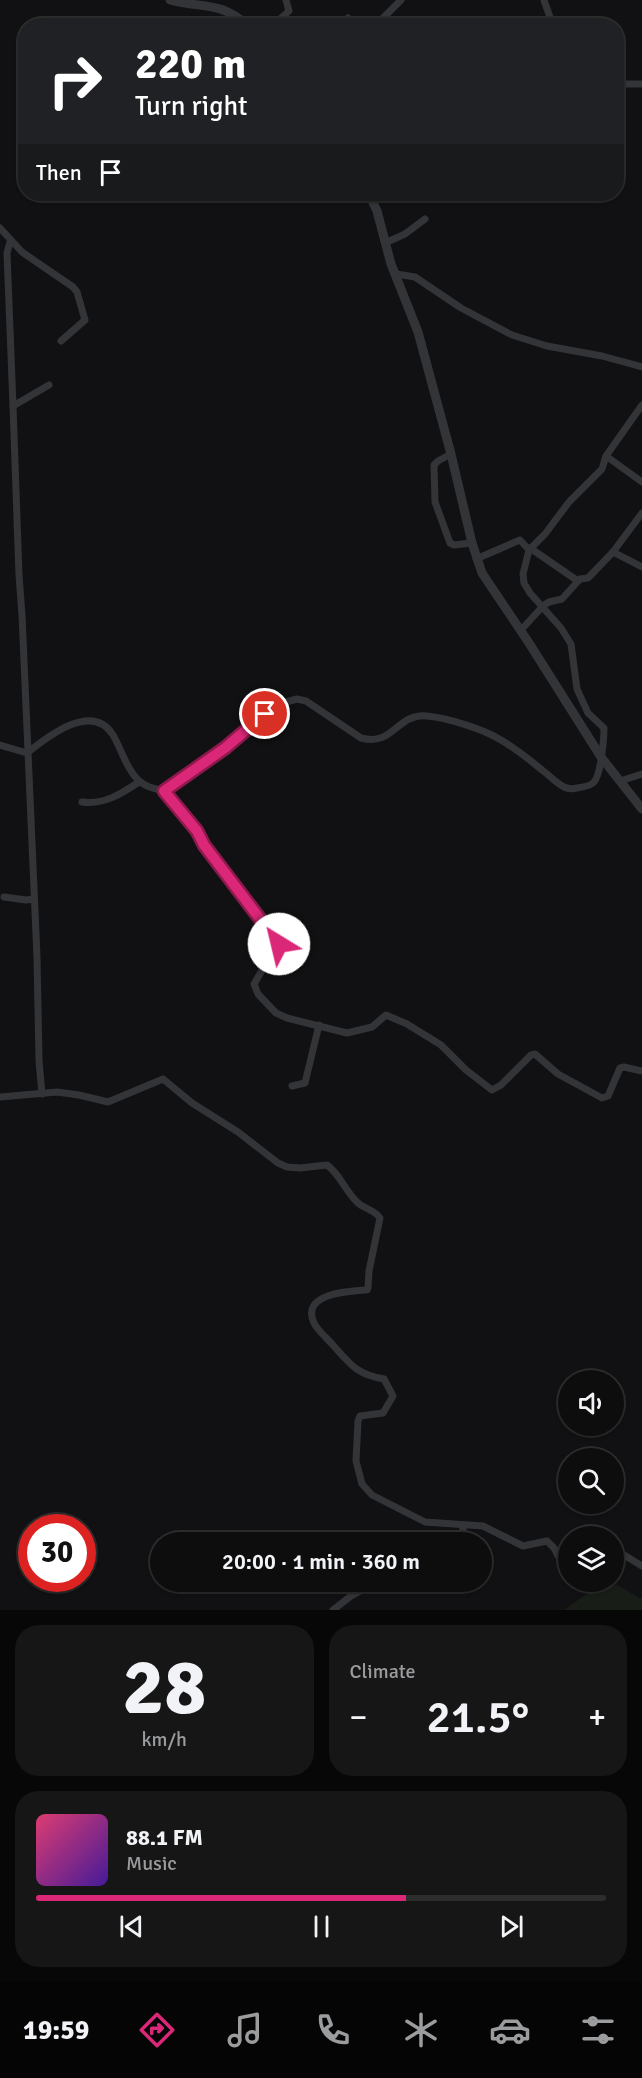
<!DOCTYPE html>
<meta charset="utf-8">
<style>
:root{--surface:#0d0d0e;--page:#161617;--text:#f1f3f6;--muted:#9a9c9e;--line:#2d2d2e;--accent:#db2777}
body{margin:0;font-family:Signika,sans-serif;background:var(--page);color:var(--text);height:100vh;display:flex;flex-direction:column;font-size:22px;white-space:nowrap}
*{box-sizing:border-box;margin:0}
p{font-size:20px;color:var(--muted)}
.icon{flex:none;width:33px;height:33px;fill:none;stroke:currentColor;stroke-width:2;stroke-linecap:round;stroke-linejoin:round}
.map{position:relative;height:1610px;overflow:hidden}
.sheet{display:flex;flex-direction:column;gap:15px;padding:15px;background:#070708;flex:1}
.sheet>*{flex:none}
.guide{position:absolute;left:18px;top:18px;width:606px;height:183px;border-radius:24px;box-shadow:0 2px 4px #0004,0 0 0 2px var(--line);background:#202124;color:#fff;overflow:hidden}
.buttons{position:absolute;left:558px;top:1370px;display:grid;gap:12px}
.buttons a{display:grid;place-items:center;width:66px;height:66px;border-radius:50%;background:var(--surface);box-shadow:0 2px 4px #0004,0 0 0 2px var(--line);font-size:30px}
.speed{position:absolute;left:18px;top:1514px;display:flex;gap:12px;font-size:30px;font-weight:700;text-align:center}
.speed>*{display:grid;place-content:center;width:78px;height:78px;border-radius:50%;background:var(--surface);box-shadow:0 2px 4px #0004,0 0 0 2px var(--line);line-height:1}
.speed .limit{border:9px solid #d22;background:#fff;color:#111}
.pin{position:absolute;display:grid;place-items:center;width:51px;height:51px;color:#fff;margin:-26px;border:3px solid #fff;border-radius:50%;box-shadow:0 2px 6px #0007}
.me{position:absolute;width:66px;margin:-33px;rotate:324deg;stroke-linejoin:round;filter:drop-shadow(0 0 4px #0008)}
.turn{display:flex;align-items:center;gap:21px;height:126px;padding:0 18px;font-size:27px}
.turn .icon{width:78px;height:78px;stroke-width:2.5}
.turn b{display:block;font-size:42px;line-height:51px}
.then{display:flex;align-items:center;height:57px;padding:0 18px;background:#0003;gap:12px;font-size:22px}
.big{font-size:45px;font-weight:600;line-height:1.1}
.sheet .card{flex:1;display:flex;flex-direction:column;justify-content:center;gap:9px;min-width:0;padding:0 21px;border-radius:24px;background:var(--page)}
.sheet .dial{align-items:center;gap:0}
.dial b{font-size:78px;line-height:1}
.song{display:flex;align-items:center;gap:18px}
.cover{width:72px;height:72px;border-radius:9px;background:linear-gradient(135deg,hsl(340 70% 55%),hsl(260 70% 35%))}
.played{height:6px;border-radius:3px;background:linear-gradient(90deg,var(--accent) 65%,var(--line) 65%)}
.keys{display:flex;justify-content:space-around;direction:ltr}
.heat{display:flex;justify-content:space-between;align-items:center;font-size:33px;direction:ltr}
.sheet .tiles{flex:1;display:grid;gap:15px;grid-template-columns:1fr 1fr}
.card:last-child{grid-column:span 2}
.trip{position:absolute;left:150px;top:1532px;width:342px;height:60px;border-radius:30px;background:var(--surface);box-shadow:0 2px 4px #0004,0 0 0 2px var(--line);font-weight:600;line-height:60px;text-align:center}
.tab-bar{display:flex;height:96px;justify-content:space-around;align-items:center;background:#050506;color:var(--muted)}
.tab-bar .icon{width:42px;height:42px}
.tab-bar .selected{color:var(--accent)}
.tab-bar b{font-size:27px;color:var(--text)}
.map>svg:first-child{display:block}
.green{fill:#181d18}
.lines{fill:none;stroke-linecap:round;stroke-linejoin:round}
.minor{stroke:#323438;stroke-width:7}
.tertiary{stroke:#323438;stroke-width:9}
.route-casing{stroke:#8e194d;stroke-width:15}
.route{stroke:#db2777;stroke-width:10}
</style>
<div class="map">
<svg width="642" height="1610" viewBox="0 0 642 1610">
<rect width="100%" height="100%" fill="#111113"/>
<path class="green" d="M617 1585 642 1599V1610H564L595 1588Z"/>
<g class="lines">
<g class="minor">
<path d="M544 0 553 26"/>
<path d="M272 26 289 11 286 0"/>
<path d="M341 26 348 18"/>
<path d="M381 26 382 19 401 0"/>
<path d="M616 81 623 84H642"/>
<path d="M0 228 22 252 73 287 77 292 85 320 61 341"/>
<path d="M10 242 7 253 13 406"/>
<path d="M385 243 405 234 425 219"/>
<path d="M396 274 415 277 461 308 512 335 547 346 602 356 642 367"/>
<path d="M451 454 438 461 434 465 435 502 450 543 454 545 472 543"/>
<path d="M606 456 642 482"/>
<path d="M530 548 578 581"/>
<path d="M613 552 642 513"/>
<path d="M476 559 520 540 529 550 545 534 569 502 602 469 606 456 642 405"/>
<path d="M521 630 543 606 549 602 562 599 580 579 588 578 613 552 642 567"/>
<path d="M0 745 27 753C47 737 92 701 113 735 121 748 128 774 142 783 148 788 157 789 164 791L225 748 257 720 286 702 297 699 306 701 361 738C394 747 396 713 427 716 448 718 483 729 501 740 516 749 529 759 542 770 549 775 556 783 564 787 568 789 573 789 577 788 583 787 591 786 594 782 601 775 604 738 604 728L588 713 577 689 571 644 561 628 530 593 524 583 523 574 529 550"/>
<path d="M620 781 642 774"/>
<path d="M164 791 197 831 204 845 281 947 279 951 271 955 254 984 258 994 276 1013 287 1018 347 1033 372 1027 386 1015 407 1024 441 1045 466 1070 492 1090 501 1085 531 1055 535 1054 558 1074 602 1098 608 1096 620 1068 624 1067 642 1071"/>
<path d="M82 802C104 805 121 794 139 782"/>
<path d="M4 897 26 900 34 899"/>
<path d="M292 1086 305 1083 319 1025"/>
<path d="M42 1094 39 1061 37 957 22 615 19 575 13 406 49 385"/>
<path d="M0 1097 57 1092 79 1095 108 1102 163 1079 192 1103 238 1132 278 1163 287 1167 300 1168 327 1165C340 1174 345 1191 357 1202 364 1209 375 1210 380 1218L369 1271 368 1288 367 1290C350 1291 300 1293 314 1323 318 1331 327 1338 332 1344 350 1364 357 1375 384 1379L393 1396 383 1413 360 1416 358 1421 356 1461 362 1484 372 1495 425 1522 483 1526 523 1546 547 1541 554 1548 568 1574"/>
<path d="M462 1525 466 1542"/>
<path d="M614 1552 616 1550 642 1566"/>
<path d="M333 1610 351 1596 379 1581"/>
</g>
<g class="tertiary">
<path d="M170 0C203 9 219 0 248 26"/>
<path d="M369 194 377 211 391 264 418 332 451 454 472 543 482 573 529 643 601 757 642 809"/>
</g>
</g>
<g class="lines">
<g class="route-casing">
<path id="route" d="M265 714 225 748 164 791 197 831 204 845 279 944"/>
</g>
<use href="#route" class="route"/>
</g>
</svg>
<div class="buttons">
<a><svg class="icon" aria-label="sound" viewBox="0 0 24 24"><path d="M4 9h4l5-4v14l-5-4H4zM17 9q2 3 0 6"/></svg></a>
<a><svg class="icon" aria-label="search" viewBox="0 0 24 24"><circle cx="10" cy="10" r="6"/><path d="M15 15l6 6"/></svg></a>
<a><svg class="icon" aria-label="layers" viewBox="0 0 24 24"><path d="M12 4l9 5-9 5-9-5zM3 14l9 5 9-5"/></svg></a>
</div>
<div class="speed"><div class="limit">30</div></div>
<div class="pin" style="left:265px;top:714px;background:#d93025"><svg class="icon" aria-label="arrive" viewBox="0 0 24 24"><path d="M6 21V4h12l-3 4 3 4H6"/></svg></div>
<svg class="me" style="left:279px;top:944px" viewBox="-20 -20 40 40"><circle r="19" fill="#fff"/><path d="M0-13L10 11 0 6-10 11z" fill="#db2777"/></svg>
<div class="trip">20:00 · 1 min · 360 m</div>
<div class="guide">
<div class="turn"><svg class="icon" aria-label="right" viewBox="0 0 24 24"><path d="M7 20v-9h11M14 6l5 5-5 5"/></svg><div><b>220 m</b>Turn right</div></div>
<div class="then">Then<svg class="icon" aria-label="arrive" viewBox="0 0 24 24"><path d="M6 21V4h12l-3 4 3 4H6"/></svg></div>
</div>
</div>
<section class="sheet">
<div class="tiles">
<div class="card dial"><b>28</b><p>km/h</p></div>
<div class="card"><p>Climate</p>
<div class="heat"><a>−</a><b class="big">21.5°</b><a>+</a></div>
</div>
<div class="card">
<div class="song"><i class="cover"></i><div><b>88.1 FM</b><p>Music</p></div></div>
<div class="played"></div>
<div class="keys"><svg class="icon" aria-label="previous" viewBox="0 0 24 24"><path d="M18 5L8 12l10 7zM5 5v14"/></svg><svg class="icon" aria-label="pause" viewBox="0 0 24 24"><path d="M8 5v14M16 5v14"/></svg><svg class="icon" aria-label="next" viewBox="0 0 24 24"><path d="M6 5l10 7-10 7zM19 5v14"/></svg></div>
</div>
</div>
</section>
<nav class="tab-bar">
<b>19:59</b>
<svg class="icon selected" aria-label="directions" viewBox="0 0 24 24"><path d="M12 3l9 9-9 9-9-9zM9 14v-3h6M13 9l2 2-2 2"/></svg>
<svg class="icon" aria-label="music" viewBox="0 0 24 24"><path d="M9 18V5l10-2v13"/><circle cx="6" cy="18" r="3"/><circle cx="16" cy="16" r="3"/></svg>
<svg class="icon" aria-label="phone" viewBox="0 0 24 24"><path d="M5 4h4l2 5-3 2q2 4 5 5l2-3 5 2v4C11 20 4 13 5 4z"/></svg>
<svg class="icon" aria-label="climate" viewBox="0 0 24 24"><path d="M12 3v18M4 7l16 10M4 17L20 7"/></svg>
<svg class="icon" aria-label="car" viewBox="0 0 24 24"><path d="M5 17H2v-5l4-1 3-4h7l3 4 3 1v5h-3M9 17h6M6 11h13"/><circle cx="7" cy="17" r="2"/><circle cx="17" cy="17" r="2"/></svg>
<svg class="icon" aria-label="filters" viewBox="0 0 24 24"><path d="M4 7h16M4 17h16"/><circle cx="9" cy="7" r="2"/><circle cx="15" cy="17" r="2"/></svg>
</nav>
